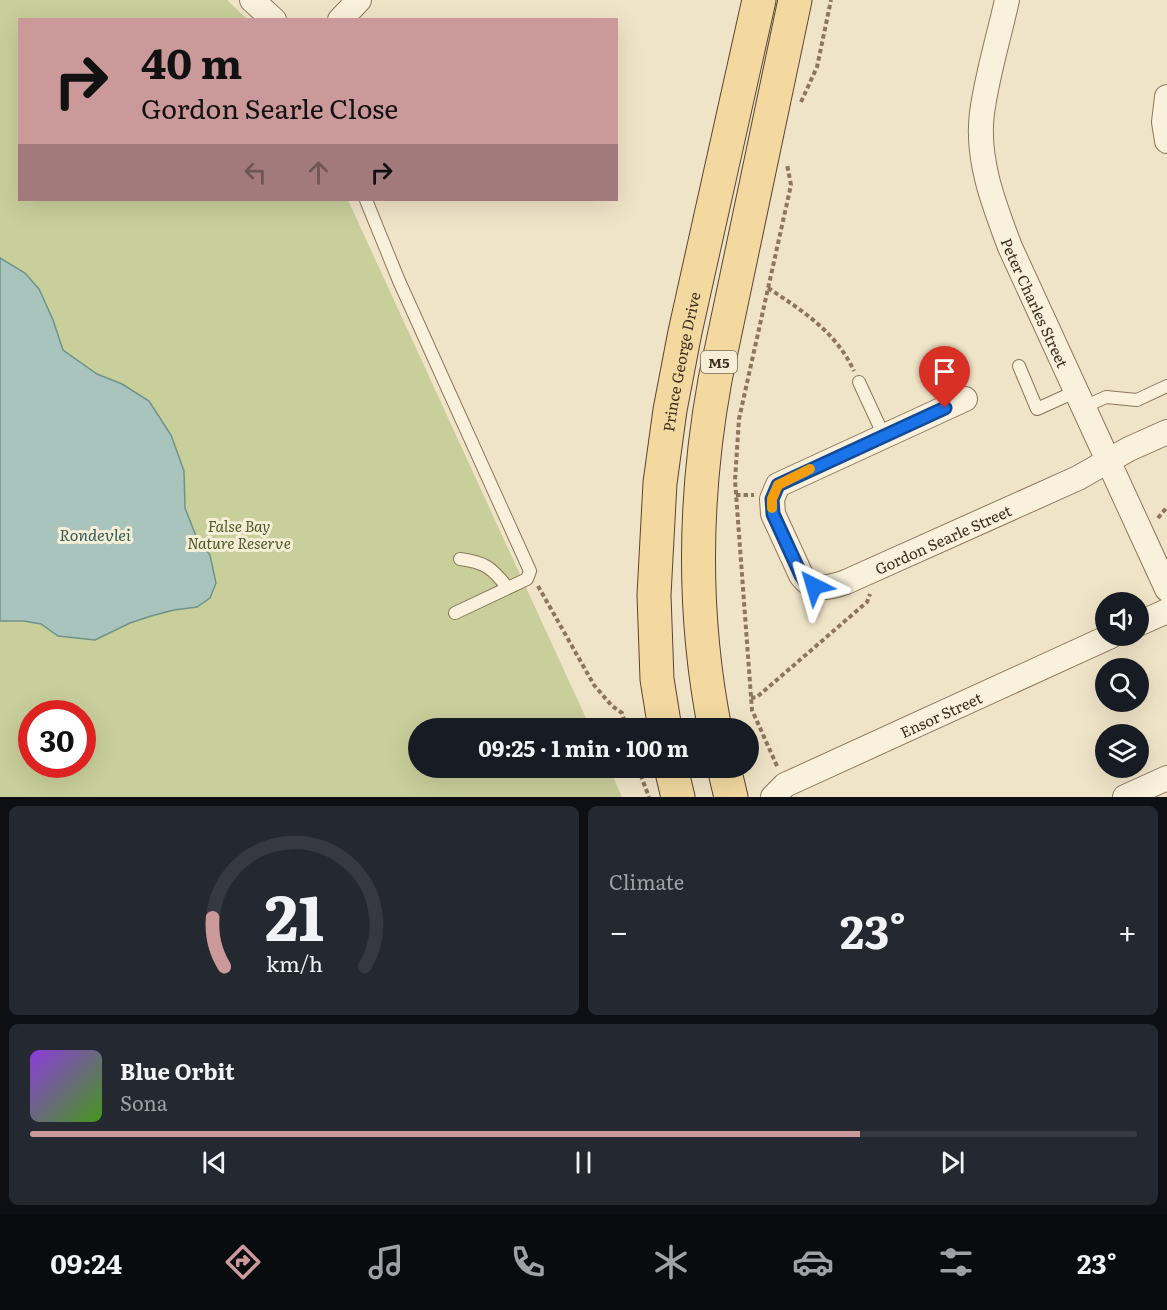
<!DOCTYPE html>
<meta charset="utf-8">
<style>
:root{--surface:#171b24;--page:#242831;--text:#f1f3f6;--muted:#9ea1a6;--line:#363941;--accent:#cc999b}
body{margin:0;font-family:Literata,serif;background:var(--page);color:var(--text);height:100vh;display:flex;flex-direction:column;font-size:22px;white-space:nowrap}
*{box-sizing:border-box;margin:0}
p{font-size:20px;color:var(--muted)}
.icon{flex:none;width:33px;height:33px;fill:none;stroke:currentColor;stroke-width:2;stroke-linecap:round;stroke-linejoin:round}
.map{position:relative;height:797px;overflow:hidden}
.sheet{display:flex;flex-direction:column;gap:9px;padding:9px;background:#0d0f14;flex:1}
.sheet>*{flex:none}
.top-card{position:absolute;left:18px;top:18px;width:600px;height:183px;border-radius:0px;box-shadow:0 6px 24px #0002;background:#cc999b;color:#111;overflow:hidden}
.buttons{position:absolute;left:1095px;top:592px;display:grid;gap:12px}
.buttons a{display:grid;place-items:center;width:54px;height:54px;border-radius:50%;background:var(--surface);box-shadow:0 6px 24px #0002;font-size:30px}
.speed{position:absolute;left:18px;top:700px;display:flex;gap:12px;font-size:30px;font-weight:700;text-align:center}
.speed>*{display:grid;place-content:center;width:78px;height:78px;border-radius:50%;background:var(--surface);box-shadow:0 6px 24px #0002;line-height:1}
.speed .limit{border:9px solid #d22;background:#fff;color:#111}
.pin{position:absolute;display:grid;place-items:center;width:51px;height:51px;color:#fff;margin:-62px -26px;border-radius:50% 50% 50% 0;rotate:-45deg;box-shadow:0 0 6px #0007}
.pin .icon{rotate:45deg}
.me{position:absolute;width:66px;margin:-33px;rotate:320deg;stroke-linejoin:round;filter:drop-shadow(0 0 4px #0008)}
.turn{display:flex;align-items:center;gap:21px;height:126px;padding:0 24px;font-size:27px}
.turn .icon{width:78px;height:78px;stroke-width:2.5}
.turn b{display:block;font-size:42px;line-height:51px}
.lanes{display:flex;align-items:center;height:57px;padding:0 24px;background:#0003;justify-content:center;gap:30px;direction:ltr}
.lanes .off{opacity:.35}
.big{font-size:45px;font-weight:700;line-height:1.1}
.sheet .widget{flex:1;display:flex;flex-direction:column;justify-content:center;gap:9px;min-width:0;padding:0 21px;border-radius:9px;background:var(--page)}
.sheet .dial{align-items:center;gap:0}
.dial svg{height:156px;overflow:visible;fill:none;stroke:var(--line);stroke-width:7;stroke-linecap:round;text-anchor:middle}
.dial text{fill:var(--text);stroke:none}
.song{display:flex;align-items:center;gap:18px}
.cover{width:72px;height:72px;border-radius:9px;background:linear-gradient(135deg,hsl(270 70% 55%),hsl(100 70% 35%))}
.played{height:6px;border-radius:3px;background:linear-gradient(90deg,var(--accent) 75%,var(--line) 75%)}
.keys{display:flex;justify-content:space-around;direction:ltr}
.heat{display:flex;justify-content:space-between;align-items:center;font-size:33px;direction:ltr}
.sheet .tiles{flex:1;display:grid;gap:9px;grid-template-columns:1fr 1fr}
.widget:last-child{grid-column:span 2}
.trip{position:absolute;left:408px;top:718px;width:351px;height:60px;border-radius:30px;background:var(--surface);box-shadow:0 6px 24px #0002;font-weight:700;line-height:60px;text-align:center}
.tab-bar{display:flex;height:96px;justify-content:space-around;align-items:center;background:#090b0e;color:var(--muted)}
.tab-bar .icon{width:42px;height:42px}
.tab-bar .active{color:var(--accent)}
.tab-bar b{font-size:27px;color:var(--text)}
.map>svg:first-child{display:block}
.green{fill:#c9cf9b;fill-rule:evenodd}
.water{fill:#a9c4bc;stroke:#6f938a;stroke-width:1.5}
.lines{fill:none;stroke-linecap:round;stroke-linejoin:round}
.lane-casing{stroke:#8d765c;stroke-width:14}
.street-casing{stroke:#8d765c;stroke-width:26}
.primary-casing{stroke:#5b4430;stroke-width:35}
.path{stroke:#8d765c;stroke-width:4;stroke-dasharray:4.5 3;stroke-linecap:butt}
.lane{stroke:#faf1dc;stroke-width:12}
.street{stroke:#faf1dc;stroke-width:24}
.primary{stroke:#f3d9a0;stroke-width:33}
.route-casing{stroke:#114b97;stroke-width:15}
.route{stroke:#1a73e8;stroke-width:10}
.slow{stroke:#f59e0b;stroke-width:10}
.labels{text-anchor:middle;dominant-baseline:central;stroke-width:6;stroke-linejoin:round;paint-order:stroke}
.shield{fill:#f7eed8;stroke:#756857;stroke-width:1.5}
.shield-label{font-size:14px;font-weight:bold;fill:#3d2e20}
.street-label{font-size:15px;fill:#3d2e20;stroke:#f7eed8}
.park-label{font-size:15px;font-style:italic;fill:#4d5a26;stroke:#f7eed8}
.water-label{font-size:16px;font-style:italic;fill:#2f5d5a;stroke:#f7eed8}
</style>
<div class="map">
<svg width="1167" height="797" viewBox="0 0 1167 797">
<rect width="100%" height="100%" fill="#f0e4c8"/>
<path class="green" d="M0 0H227L247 19 20 20V200H348L591 729H418V768H609L622 797H0ZM32 714H82V765H32Z"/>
<path class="water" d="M0 258 25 273 39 289 53 320 63 350 97 374 122 384 149 401 171 435 184 471 185 508 196 536 210 555 216 583 210 598 197 607 174 610 151 616 130 623 95 640 58 636 41 624 24 621H0Z"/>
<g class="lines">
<g class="lane-casing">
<g id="lane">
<path d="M366 200 399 281 530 571 527 579 455 613"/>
<path d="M1019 366 1037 409 1077 391"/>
<path d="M859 382 884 436"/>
<path d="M1084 407 1106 397 1137 400 1167 386"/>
<path d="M460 559C485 562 492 568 507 587"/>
</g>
</g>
<g class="street-casing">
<g id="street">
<path d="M252 0 274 20"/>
<path id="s1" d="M1007 0C999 37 987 75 982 113 976 159 994 205 1010 247L1167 589"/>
<path d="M340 20 359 0"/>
<path d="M1167 97 1164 122 1167 141"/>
<path id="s2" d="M965 399 778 485 772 499 773 514 801 575C813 592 829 588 846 582L1078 478 1129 449 1167 432"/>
<path d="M1138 624 1167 611"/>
<path id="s3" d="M773 797 785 785 1111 636"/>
<path d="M1125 797 1167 778"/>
</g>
</g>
<g class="primary-casing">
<g id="primary">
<path id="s4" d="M665 729 657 679 654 595 660 483 670 410 685 332 759 0"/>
<path d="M715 729C692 613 694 496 715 380L795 0"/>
<path d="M671 768 678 797"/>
<path d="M724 768 731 797"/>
</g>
</g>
<g class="path">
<path d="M801 102 817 67 831 0"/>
<path d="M768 288C803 311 836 332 854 371"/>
<path d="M736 495H754"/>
<path d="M1158 518 1167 507"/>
<path d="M538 586 594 685 612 706 622 713 627 729"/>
<path d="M751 698 757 697 867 602 870 594"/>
<path d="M777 766 752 710 735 480 739 419 791 185 787 164"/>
<path d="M638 768 649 797"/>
</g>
<use href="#lane" class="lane"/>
<use href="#street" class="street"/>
<use href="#primary" class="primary"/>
</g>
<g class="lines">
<g class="route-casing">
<path id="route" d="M814 586 806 583 801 575 773 514 772 499 778 485 945 408"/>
</g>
<use href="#route" class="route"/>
<path class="slow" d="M772 508V499L778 485 810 469"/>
</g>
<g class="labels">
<rect class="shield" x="701" y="351" width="36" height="22" rx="4.5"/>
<g class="shield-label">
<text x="719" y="362">M5</text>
</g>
<g class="street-label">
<text stroke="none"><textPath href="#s1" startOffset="315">Peter Charles Street</textPath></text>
<text stroke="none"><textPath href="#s4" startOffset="370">Prince George Drive</textPath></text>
<text stroke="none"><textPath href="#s2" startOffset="459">Gordon Searle Street</textPath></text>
<text stroke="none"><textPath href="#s3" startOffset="188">Ensor Street</textPath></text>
</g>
<g class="park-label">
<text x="239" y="525">False Bay<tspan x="239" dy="17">Nature Reserve</tspan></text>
</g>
<g class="water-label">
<text x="95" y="534">Rondevlei</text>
</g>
</g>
</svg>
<div class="buttons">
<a><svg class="icon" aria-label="sound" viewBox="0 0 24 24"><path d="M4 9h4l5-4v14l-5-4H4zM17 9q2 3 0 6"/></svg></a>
<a><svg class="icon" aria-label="search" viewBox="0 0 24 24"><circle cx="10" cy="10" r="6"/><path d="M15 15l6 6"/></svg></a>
<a><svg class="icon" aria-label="layers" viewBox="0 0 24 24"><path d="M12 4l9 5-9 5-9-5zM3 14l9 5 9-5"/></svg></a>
</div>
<div class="speed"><div class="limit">30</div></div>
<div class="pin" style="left:945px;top:408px;background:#d93025"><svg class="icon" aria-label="arrive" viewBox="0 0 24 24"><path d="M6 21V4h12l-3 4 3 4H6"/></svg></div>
<svg class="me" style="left:814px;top:586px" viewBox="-20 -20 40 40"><path d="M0-17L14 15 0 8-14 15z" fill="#1a73e8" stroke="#fff" stroke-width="4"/></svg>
<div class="trip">09:25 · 1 min · 100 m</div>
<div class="top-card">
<div class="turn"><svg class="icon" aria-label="right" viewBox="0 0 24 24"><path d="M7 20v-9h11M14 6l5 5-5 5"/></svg><div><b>40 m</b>Gordon Searle Close</div></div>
<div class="lanes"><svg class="icon off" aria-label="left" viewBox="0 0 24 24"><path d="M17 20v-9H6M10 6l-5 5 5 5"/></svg><svg class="icon off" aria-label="ahead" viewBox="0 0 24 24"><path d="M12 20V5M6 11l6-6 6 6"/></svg><svg class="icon" aria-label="right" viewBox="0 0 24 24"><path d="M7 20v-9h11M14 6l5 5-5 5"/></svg></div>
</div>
</div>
<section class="sheet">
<div class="tiles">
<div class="widget dial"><svg viewBox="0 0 100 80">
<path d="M14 69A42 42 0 1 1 86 69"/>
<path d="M14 69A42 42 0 0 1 8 44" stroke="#cc999b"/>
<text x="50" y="56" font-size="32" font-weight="700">21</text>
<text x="50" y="72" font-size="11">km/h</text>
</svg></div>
<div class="widget"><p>Climate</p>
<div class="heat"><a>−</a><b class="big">23°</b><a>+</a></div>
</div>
<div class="widget">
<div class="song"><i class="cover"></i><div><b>Blue Orbit</b><p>Sona</p></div></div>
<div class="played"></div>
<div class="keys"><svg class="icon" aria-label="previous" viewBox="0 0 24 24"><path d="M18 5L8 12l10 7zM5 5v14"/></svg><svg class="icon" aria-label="pause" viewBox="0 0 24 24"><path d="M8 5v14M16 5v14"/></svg><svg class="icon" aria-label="next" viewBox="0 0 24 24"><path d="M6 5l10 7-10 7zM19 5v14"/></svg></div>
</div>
</div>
</section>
<nav class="tab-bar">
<b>09:24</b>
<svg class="icon active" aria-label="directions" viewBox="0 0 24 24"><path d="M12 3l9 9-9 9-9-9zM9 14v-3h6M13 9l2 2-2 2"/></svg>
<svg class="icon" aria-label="music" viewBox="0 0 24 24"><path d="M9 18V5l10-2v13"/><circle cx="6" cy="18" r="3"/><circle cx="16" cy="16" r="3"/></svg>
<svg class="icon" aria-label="phone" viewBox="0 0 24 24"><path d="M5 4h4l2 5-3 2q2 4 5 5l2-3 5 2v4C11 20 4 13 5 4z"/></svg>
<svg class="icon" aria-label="climate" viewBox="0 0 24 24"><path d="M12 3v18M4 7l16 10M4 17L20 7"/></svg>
<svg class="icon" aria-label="car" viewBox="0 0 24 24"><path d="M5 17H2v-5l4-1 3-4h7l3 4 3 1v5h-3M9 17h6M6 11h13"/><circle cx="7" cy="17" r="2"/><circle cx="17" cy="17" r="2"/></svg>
<svg class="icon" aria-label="filters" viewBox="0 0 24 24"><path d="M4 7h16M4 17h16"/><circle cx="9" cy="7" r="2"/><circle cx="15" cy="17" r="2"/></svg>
<b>23°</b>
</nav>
